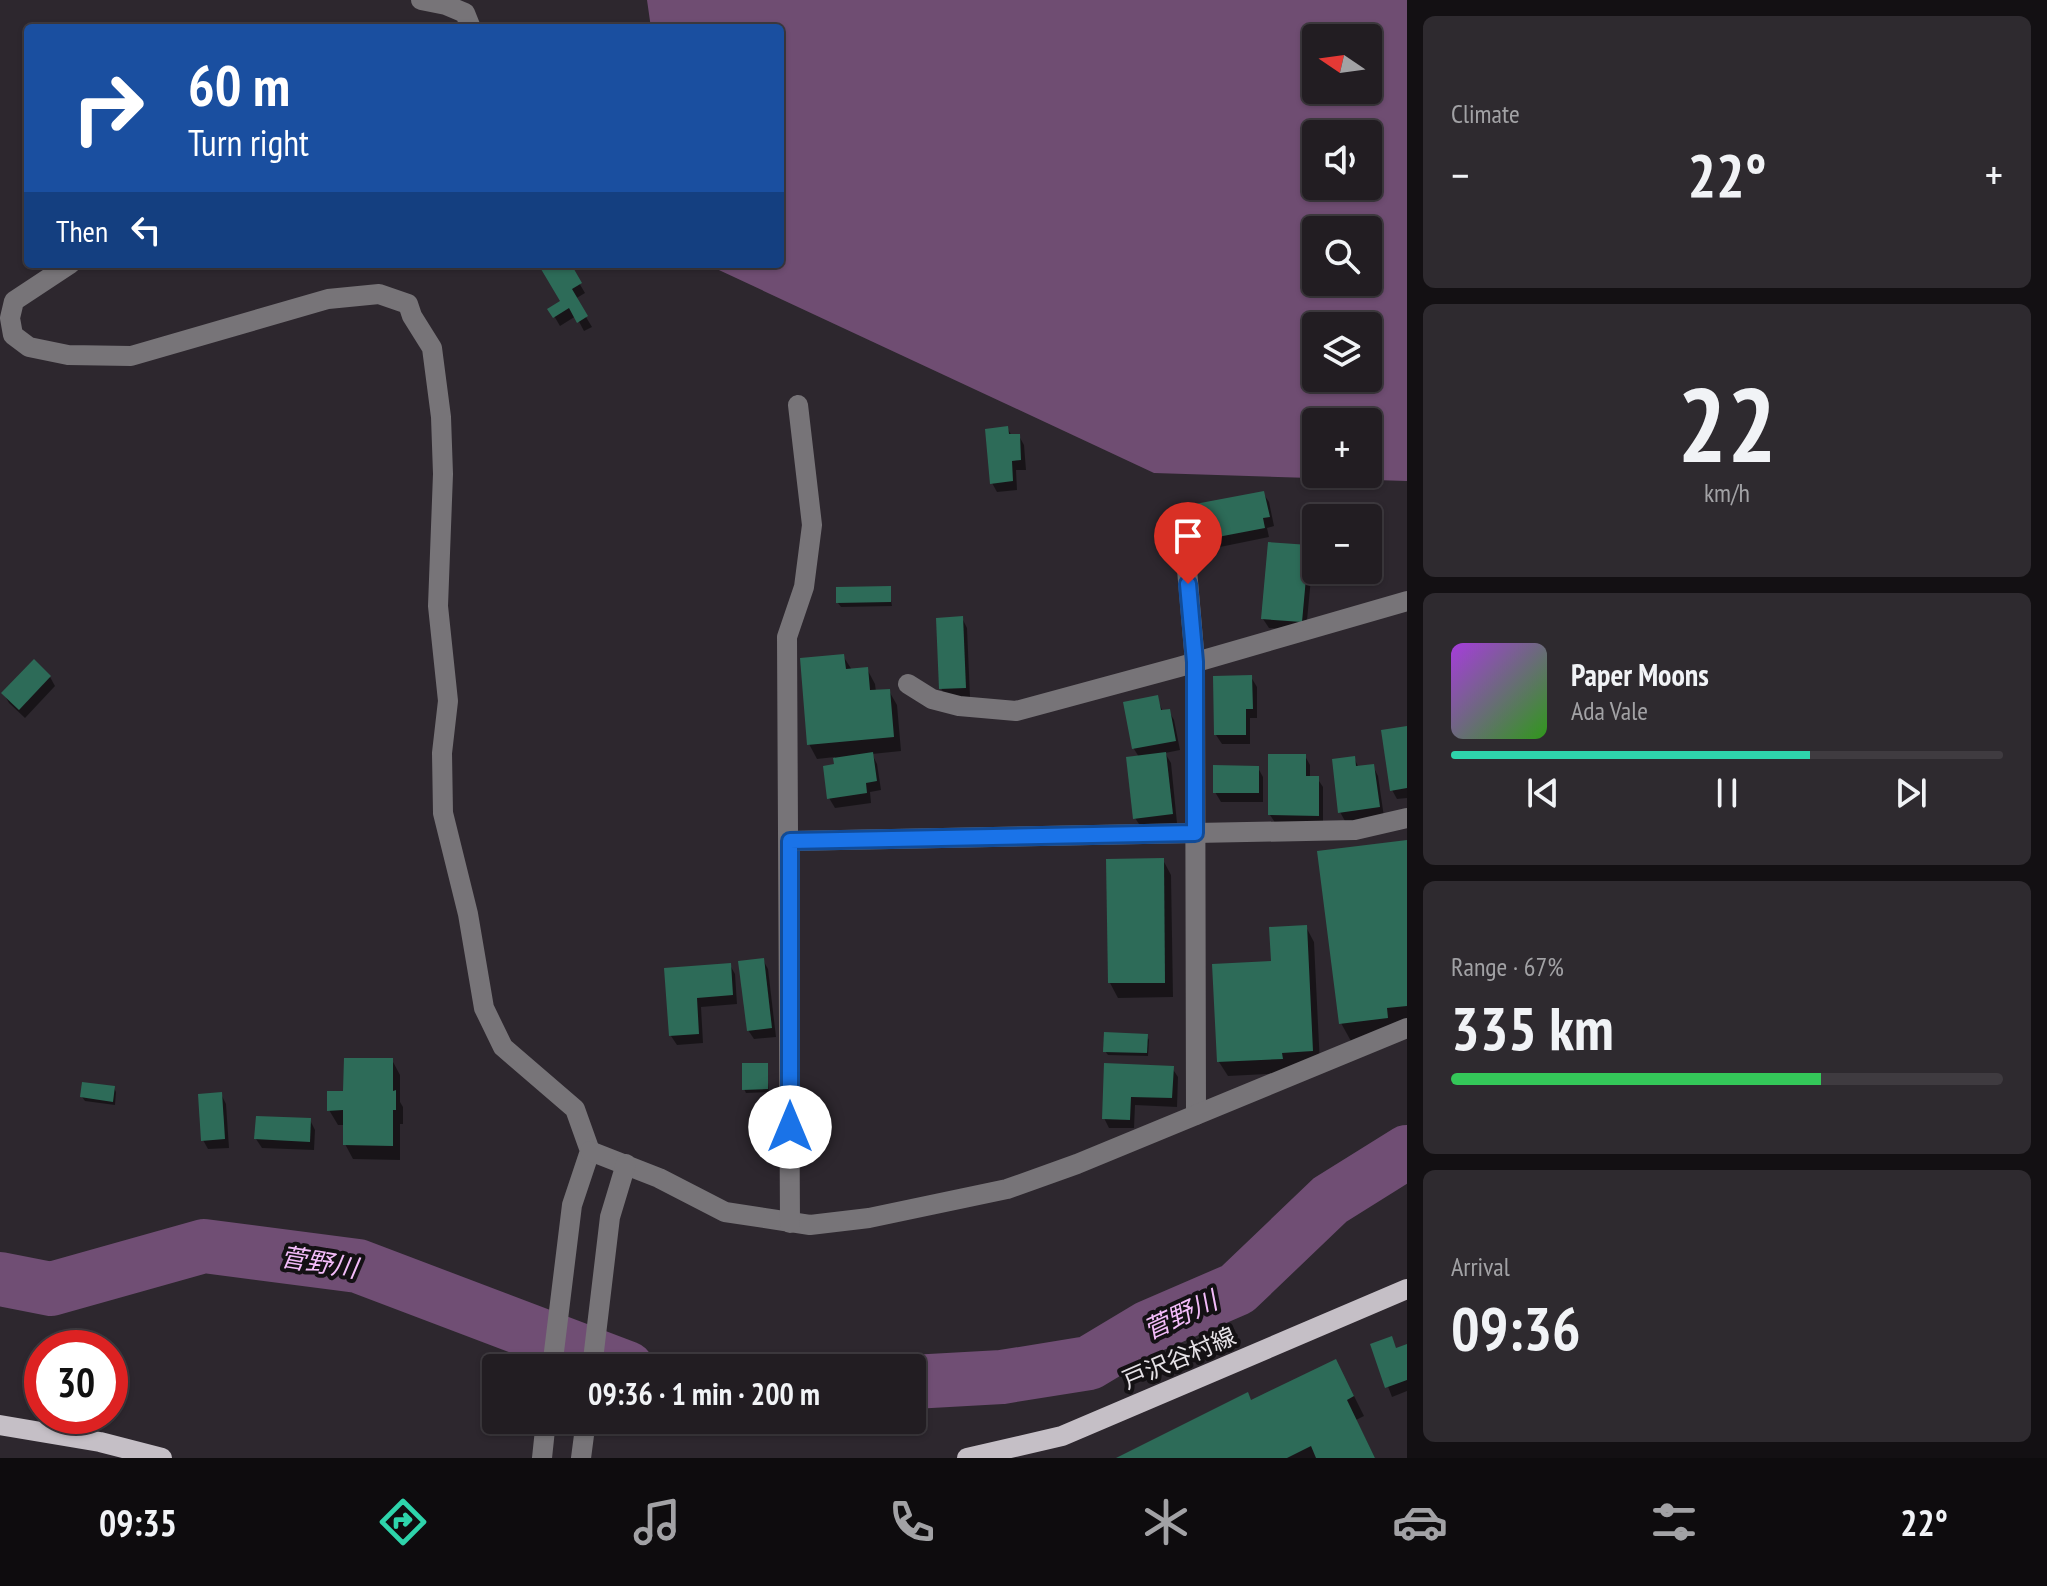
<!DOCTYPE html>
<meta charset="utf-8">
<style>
:root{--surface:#221d22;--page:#2e2a2f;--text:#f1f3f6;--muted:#a2a2a5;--line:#3f3b40;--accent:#2ed4ab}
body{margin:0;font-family:"PT Sans Narrow","Noto Sans JP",sans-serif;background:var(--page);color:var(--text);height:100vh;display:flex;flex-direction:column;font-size:30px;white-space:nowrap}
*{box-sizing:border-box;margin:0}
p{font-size:26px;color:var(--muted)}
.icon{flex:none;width:44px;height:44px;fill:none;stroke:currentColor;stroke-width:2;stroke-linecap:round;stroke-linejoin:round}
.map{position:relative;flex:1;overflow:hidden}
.side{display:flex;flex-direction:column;gap:16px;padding:16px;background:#131013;width:640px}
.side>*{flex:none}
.banner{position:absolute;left:24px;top:24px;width:760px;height:244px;border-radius:8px;box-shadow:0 2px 6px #0004,0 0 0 2px var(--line);background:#1a4fa0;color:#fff;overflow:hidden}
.needle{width:52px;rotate:283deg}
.controls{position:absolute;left:1302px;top:24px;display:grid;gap:16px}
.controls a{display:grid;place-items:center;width:80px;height:80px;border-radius:8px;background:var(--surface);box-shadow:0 2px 6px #0004,0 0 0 2px var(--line);font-size:40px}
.speed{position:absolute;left:24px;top:1330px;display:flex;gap:16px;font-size:40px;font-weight:700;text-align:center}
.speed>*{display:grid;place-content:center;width:104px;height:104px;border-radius:50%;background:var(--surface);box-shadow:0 2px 6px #0004,0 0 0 2px var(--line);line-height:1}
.speed .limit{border:12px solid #d22;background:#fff;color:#111}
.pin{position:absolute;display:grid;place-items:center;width:68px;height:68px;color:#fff;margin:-82px -34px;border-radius:50% 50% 50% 0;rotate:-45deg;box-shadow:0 0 8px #0007}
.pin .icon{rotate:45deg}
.me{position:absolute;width:88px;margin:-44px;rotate:0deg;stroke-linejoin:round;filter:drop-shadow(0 0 6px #0008)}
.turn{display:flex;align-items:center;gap:28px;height:168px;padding:0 32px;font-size:36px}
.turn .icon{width:104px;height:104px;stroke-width:2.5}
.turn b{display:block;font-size:56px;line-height:68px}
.then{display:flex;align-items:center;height:76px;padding:0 32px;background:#0003;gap:16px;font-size:30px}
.big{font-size:60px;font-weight:800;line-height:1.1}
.side .card{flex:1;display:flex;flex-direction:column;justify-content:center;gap:12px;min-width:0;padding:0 28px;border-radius:12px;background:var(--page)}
.side .dial{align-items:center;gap:0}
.dial b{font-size:104px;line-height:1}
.song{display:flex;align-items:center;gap:24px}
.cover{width:96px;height:96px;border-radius:12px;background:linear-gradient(135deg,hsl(280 70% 55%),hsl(110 70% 35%))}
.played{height:8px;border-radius:4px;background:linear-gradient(90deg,var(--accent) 65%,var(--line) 65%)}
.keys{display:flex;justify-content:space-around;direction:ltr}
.heat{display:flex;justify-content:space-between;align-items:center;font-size:44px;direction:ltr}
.charge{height:12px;border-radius:6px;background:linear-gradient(90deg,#34c759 67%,var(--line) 0)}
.trip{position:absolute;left:482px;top:1354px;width:444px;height:80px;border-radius:8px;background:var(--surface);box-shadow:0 2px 6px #0004,0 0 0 2px var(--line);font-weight:800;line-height:80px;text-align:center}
.menu{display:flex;height:128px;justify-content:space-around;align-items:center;background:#0e0c0e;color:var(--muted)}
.menu .icon{width:56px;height:56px}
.menu .current{color:var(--accent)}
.menu b{font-size:36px;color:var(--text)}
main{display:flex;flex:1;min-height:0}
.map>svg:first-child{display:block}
.forest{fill:#6f4d72;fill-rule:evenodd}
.shadow{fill:#0007}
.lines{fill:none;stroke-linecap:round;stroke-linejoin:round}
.river{stroke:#704e74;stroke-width:54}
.building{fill:#2d6b58}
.minor{stroke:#777478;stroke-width:20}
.major{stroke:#c5bfc6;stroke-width:20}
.route-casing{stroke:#114b97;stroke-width:20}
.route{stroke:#1a73e8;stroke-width:14}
.labels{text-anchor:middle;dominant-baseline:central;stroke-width:8;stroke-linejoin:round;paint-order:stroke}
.street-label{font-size:24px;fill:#e6e2e7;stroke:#141114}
.water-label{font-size:26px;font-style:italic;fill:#f3bcf9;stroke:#141114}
</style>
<main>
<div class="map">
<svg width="1407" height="1458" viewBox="0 0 1407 1458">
<rect width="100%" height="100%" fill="#2d272e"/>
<path class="forest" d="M647 0H1407V481L1154 473 706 264H780V28H651ZM1316 38H1368V90H1316ZM1368 134V186H1316V134ZM1368 230V282H1316V230ZM1316 326H1368V378H1316ZM1316 422H1368V474H1316Z"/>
<g class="shadow">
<path d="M540 264H568L585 293 575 299 592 327 584 331 576 316 560 326 550 309 562 302Z"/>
<path d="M1007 428 1012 436H1019L1024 445 1026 470H1016L1017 490 997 492 992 483Z"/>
<path d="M1263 493 1269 502 1274 526 1267 528 1269 537 1210 549 1204 539Z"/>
<path d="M1307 547 1313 557 1306 631 1269 628 1263 619Z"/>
<path d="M889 588 892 606 841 607 838 603Z"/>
<path d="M962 618 967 628 970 697 946 698 941 688Z"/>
<path d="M843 656 852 670 867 669 875 684 876 692 889 691 897 705 901 751 872 754 877 764 881 790 870 792 871 803 835 808 829 798 836 766 835 757 817 759 809 744Z"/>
<path d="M50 677 55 686 25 718 9 703 4 694Z"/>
<path d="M1251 677 1257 687V718H1250V744H1222L1216 735Z"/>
<path d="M1157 698 1163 712 1169 711 1174 720 1180 750 1165 753 1171 763 1177 823 1141 827 1135 818 1139 757 1134 749 1126 704Z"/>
<path d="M1407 728V798L1397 799 1392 790Z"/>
<path d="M1305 756 1310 765V778H1317L1323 787V825L1276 824 1270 815Z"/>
<path d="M1354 758 1359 768 1373 766 1378 776 1384 817 1345 821 1340 812Z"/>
<path d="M1258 768 1263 777V802H1221L1215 792Z"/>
<path d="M1407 842V1026L1352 1043 1341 1023Z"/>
<path d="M1163 860 1171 875 1173 997 1118 998 1110 983Z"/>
<path d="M1306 927 1314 942 1320 1065 1290 1073 1228 1076 1219 1062 1273 962Z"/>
<path d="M763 960 768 969 776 1037 754 1039 748 1030Z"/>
<path d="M730 965 735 974 737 1004 701 1007 703 1043 677 1045 671 1036 666 970Z"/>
<path d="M1147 1036 1149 1040 1148 1056 1108 1055 1105 1051Z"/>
<path d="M392 1060 400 1075V1102L403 1107V1124H400V1160L353 1159 345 1144V1125H338L329 1110 345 1093Z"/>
<path d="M766 1065 769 1092 746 1093 744 1089Z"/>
<path d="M1106 1065 1172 1068 1178 1077 1177 1107 1135 1105 1134 1128H1109L1104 1118Z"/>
<path d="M114 1088 116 1092 115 1105 85 1101 82 1097Z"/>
<path d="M221 1094 226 1104 229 1148 208 1149 203 1140Z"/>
<path d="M310 1120 315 1130 314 1150 262 1148 256 1139Z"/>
<path d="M1372 1345 1397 1350 1407 1346V1391L1392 1397Z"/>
<path d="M1346 1380 1364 1416 1356 1420 1375 1458H1120L1251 1403Z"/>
</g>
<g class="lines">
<g class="river">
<path d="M0 1279 51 1289 204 1246 358 1266 627 1368"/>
<path d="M912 1382 1002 1377 1089 1363 1149 1327 1237 1289 1330 1200 1407 1152"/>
</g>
</g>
<g class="building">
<path d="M538 264H571L582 283 572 289 588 316 577 323 569 308 553 318 547 309 560 301Z"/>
<path d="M1008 426 1009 434H1020L1021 460 1012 461 1013 481 990 484 985 429Z"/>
<path d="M1264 491 1270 517 1263 518 1265 528 1202 540 1195 504Z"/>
<path d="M1268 542 1309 545 1302 622 1261 619Z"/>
<path d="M891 586V602L836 603V587Z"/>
<path d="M963 616 966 688 939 689 936 618Z"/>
<path d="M844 654 846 669 868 667 870 690 890 689 894 737 807 745 800 658Z"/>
<path d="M34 659 51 676 19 710 1 693Z"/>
<path d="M1252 675 1253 709H1246V735H1214L1213 676Z"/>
<path d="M1158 695 1161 710 1170 709 1176 741 1132 749 1123 702Z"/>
<path d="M1407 726V788L1390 791 1381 730Z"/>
<path d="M873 752 877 781 866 783 867 793 827 799 823 766 834 764 833 758Z"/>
<path d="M1166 752 1173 814 1133 819 1126 757Z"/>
<path d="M1268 754H1306V776H1319V816L1268 815Z"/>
<path d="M1355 756 1356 766 1374 764 1380 807 1338 813 1332 759Z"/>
<path d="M1213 765 1259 766V793H1213Z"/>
<path d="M1407 840V1006L1387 1008 1388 1018 1339 1024 1317 851Z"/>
<path d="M1164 858 1165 983H1108L1106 859Z"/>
<path d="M1307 925 1313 1051 1282 1053 1283 1059 1217 1062 1212 964 1271 961 1269 927Z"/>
<path d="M764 958 772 1028 747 1031 738 961Z"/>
<path d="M731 963 733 995 697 998 699 1034 669 1036 664 968Z"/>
<path d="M1104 1032 1148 1034 1147 1053 1103 1052Z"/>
<path d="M344 1058H393V1091L396 1090V1110H393V1146L343 1145V1110L327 1111V1091H343Z"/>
<path d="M742 1063H768V1089L742 1090Z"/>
<path d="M1104 1063 1174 1066 1172 1098 1131 1097 1130 1120 1102 1119Z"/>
<path d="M82 1082 115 1086 113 1102 80 1097Z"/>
<path d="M222 1092 225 1139 201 1141 198 1094Z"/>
<path d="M256 1116 311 1118 310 1142 254 1139Z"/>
<path d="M1392 1336 1396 1348 1407 1344V1380L1385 1388 1370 1344Z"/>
<path d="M1336 1359 1354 1396 1347 1400 1375 1458H1316L1311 1446 1287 1458H1116L1248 1392 1251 1400Z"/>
</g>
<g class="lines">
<g class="minor">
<path d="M421 0 446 5 465 13 471 28"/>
<path d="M70 264 14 301 10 318 13 335 29 347 68 355 131 356 328 299 379 294 408 304 412 316 432 348 441 417 443 474 438 606 448 701 442 753 443 813 468 914 484 1008 503 1047 575 1109 590 1151 572 1205 552 1368"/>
<path d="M1186 558 1195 662 1196 1115"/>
<path d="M908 684 932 699 959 706 1016 711 1179 667 1407 601"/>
<path d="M790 841 1355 830 1407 818"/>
<path d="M590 1151 659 1178 725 1212 810 1225 869 1218 1007 1189 1077 1164 1407 1028"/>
<path d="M790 1223 787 637 804 587 812 525 798 405"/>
<path d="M592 1368 610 1217 626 1164"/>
<path d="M542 1458 546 1420"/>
<path d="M581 1458 586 1420"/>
</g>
<g class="major">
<path d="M0 1425 100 1442 162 1458"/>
<path d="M967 1458 1062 1436 1407 1289"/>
</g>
</g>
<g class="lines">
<g class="route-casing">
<path id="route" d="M790 1127V841L1195 833V662L1188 584"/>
</g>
<use href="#route" class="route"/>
</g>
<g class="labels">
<g class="street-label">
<text transform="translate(1179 1358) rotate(-23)">戸沢谷村線</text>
</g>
<g class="water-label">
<text transform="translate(319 1262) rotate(9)">菅野川</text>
<text transform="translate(1180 1315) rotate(-25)">菅野川</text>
</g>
</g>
</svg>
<div class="controls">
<a><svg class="needle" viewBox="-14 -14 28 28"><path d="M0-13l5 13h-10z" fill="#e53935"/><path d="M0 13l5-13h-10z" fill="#a2a2a5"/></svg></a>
<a><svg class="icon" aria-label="sound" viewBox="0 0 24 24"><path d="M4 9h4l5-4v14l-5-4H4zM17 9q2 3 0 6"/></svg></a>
<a><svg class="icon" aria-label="search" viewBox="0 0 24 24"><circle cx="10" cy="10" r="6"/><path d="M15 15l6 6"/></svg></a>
<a><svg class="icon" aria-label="layers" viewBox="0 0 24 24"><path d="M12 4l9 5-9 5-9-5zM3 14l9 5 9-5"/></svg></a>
<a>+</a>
<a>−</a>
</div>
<div class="speed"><div class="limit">30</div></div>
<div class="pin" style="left:1188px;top:584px;background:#d93025"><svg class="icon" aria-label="arrive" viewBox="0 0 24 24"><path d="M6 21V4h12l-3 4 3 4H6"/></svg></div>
<svg class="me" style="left:790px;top:1127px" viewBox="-20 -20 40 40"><circle r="19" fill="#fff"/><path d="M0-13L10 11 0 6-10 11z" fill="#1a73e8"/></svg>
<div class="trip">09:36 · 1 min · 200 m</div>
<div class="banner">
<div class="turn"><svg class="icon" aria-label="right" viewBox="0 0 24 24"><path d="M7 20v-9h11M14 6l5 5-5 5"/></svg><div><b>60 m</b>Turn right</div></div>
<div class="then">Then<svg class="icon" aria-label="left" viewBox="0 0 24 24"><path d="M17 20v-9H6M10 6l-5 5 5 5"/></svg></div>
</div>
</div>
<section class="side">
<div class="card"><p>Climate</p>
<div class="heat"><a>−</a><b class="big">22°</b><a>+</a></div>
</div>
<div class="card dial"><b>22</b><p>km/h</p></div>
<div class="card">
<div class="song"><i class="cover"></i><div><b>Paper Moons</b><p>Ada Vale</p></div></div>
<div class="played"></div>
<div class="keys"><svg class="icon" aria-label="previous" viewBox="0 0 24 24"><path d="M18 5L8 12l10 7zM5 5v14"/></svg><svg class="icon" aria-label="pause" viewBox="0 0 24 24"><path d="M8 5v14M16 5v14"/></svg><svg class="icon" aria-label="next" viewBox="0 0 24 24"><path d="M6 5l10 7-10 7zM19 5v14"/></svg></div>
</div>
<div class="card"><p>Range · 67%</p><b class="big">335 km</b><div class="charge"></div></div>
<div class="card"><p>Arrival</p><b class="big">09:36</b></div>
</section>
</main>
<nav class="menu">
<b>09:35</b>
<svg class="icon current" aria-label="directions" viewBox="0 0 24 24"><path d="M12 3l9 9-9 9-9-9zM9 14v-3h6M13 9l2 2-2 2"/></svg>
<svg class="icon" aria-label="music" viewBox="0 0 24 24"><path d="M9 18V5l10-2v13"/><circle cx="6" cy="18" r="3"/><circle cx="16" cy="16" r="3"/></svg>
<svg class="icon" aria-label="phone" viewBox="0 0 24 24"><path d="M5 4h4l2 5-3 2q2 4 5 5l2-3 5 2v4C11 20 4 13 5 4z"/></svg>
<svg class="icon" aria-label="climate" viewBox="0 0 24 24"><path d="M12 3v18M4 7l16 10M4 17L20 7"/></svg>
<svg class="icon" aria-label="car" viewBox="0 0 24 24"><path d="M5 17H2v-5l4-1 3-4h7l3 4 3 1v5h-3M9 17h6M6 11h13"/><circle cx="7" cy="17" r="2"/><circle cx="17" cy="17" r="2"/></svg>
<svg class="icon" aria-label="filters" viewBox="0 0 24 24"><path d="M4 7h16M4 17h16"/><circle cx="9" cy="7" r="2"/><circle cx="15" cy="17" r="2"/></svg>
<b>22°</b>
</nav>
